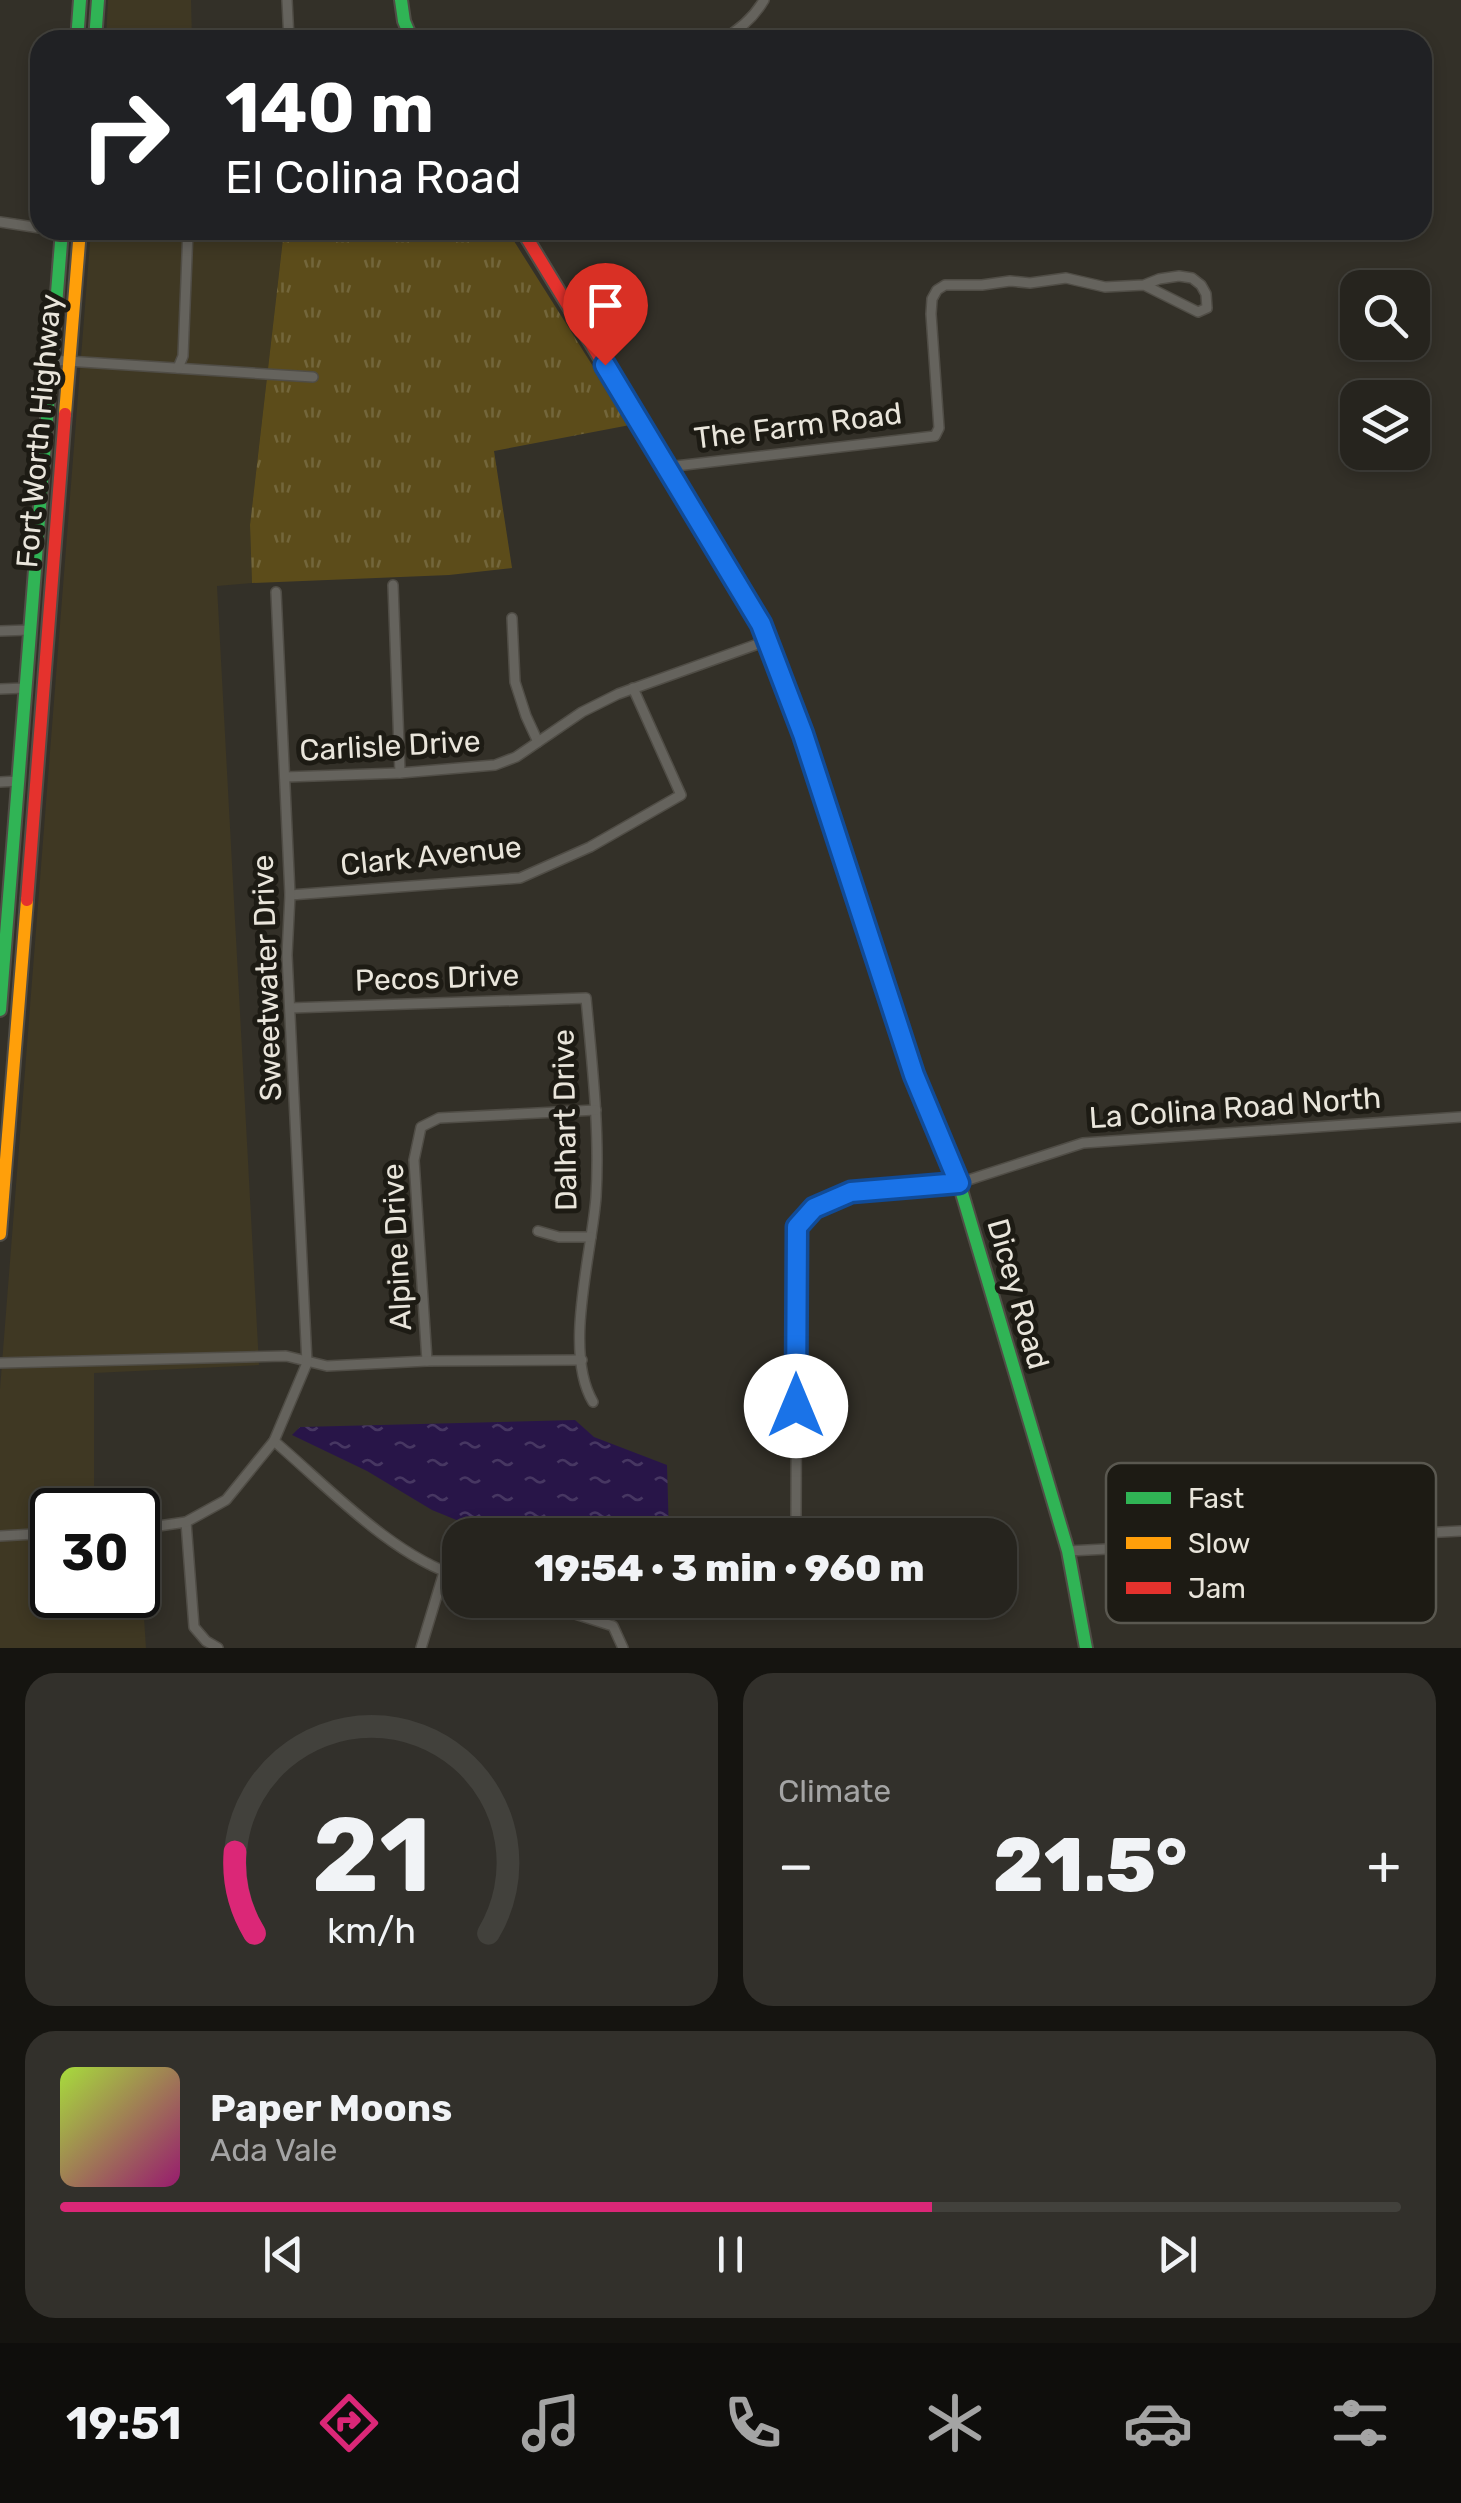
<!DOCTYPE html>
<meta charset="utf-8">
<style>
:root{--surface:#26241e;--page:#32302b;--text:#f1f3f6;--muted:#a4a4a4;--line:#42413c;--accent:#db2777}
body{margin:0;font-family:Rubik,sans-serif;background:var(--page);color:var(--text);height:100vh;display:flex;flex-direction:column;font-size:38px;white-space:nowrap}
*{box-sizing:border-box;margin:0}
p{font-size:32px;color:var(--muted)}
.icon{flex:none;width:55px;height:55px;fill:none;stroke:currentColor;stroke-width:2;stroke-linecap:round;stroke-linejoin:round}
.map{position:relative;height:1648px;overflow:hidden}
.details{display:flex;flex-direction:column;gap:25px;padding:25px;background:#151410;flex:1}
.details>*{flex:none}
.hud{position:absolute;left:30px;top:30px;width:1402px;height:210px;border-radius:30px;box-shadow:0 5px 15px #0003,0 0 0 2px var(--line);background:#202124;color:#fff;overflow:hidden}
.buttons{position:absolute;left:1340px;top:270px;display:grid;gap:20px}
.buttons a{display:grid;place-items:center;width:90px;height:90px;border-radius:20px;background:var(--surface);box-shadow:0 5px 15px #0003,0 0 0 2px var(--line);font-size:50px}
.speed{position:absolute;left:30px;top:1488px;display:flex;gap:20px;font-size:50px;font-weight:700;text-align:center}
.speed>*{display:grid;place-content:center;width:130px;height:130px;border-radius:50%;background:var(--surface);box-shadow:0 5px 15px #0003,0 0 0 2px var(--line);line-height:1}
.speed .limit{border:5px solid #111;border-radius:15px;background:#fff;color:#111}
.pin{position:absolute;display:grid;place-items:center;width:85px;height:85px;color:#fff;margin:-102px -42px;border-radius:50% 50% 50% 0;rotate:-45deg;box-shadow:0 0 10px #0007}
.pin .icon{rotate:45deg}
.me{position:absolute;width:110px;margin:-55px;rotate:0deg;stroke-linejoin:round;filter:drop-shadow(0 0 8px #0008)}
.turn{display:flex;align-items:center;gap:35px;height:210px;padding:0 30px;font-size:45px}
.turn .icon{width:130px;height:130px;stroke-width:2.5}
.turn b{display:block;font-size:70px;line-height:85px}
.big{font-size:75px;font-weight:800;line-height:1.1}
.details .widget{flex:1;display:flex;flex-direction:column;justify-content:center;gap:15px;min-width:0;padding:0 35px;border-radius:30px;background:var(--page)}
.details .dial{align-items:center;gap:0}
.dial svg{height:260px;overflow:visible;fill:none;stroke:var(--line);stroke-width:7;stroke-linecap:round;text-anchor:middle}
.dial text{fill:var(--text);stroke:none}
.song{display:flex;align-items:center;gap:30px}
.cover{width:120px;height:120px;border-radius:15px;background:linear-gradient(135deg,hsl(80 70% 55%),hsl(320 70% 35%))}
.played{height:10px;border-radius:5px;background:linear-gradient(90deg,var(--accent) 65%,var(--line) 65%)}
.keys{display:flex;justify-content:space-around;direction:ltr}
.heat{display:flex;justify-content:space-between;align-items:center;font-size:55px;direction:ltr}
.details .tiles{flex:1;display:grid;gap:25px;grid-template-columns:1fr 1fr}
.widget:last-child{grid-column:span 2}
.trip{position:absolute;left:442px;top:1518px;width:575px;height:100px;border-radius:30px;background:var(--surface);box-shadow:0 5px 15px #0003,0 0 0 2px var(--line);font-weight:800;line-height:100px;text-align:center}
.tabs{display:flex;height:160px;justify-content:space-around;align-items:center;background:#0f0e0c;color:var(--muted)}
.tabs .icon{width:70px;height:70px}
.tabs .on{color:var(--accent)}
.tabs b{font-size:45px;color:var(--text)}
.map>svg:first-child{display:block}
.built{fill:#3f3823}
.grass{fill:url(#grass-tufts)}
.water{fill:url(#water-ripples)}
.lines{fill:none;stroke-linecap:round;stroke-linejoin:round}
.street-casing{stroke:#504d46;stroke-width:12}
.fast-casing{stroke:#504d46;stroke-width:16}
.slow-casing{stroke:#504d46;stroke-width:16}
.jam-casing{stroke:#504d46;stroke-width:16}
.street{stroke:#65635d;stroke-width:9}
.fast{stroke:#30b455;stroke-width:12}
.slow{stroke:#ff9f0a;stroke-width:12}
.jam{stroke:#e5322d;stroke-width:12}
.route-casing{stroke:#114b97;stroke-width:25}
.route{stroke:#1a73e8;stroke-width:18}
.labels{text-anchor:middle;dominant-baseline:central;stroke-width:10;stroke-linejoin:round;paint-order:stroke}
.street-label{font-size:30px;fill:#e9e5db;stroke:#1d1b14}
.key{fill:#1d1b14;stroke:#5a5850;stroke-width:2.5}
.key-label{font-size:28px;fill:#e9e5db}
</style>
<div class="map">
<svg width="1461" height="1648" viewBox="0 0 1461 1648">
<defs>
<pattern id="grass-tufts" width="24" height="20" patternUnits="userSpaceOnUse" patternTransform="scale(2.5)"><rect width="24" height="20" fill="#5c4c1a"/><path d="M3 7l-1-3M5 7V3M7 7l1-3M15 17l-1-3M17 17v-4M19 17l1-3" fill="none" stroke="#73663b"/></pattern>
<pattern id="water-ripples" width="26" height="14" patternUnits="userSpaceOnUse" patternTransform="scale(2.5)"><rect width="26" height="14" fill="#281548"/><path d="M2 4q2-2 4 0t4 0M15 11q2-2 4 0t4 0" fill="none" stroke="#473762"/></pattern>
</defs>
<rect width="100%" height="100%" fill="#333028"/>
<g class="built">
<path d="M108 0H191L192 40H106Z"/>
<path d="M91 230H284L250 525 252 583 217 586 259 1365 94 1373V1510H52V1595H138V1526L146 1648H0V1389Z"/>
</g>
<path class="grass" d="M284 230H507L630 425 494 451 512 568 449 575 252 583 250 525Z"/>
<path class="water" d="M575 1420 594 1437 667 1465 669 1535H493L432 1510 367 1471 292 1435 300 1427Z"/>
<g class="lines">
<g class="street-casing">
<g id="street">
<path d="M287 0 289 40"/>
<path d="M290 40 325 38"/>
<path d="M721 40C738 31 754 17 764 0"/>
<path d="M0 222 40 228"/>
<path d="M51 360 313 377"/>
<path d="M178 368 183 356 188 230"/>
<path d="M667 467 935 436 939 428 931 314 932 299 937 290 945 285H982L1010 281 1030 283 1066 278 1105 287 1144 285 1159 279 1179 276 1192 278 1201 285 1206 294 1207 308 1198 312 1144 285"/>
<path d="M393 585 400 773"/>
<path d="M512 618 515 682 526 716 538 742"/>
<path d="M0 631 30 630"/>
<path d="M0 689 25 688"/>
<path d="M285 777 400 773 495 765 516 757 582 712 618 694 769 640"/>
<path d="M0 782 18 781"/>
<path d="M290 895 520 878 590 847 681 795 633 688"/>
<path d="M290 1008 586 998C592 1063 600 1131 596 1197 592 1253 563 1352 593 1402"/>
<path d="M538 1231 559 1237H591"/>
<path d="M427 1361 414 1160 421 1127 439 1118 596 1110"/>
<path d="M0 1363 286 1356 327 1366 427 1361 582 1360"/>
<path d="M274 1441C328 1487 392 1556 460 1577"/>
<path d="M186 1522 194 1627 206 1641 218 1648"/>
<path d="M796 1522 797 1227 814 1208 851 1192 959 1183 1083 1143 1461 1117"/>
<path d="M138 1529 186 1522 226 1500 274 1441 307 1363 287 955 290 895 276 592"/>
<path d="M0 1536 52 1533"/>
<path d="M1068 1551 1461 1531"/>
<path d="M531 1600 613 1626 623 1648"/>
<path d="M421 1648 444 1572"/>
</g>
</g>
<g class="fast-casing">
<g id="fast">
<path d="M401 0 404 21 412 40"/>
<path d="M77 40 80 0"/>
<path d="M95 40 98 0"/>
<path d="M774 657 803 734 914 1075 959 1183 1068 1551 1086 1648"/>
<path d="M0 1010 62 230"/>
</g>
</g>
<g class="slow-casing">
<g id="slow">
<path d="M65 414 80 230"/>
<path d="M0 1234 27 900"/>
</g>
</g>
<g class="jam-casing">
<g id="jam">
<path d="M522 230 761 623 774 657"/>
<path d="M27 900 65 414"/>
</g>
</g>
<use href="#street" class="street"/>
<use href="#fast" class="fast"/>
<use href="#slow" class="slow"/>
<use href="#jam" class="jam"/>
</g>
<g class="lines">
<g class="route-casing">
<path id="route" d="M605 365 761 624 803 734 914 1075 959 1183 851 1192 814 1208 797 1227 796 1406"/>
</g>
<use href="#route" class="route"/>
</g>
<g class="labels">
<g class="street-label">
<text transform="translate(798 426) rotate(-7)">The Farm Road</text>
<text transform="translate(39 431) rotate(-85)">Fort Worth Highway</text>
<text transform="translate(390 746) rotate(-3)">Carlisle Drive</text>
<text transform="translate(431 856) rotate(-6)">Clark Avenue</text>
<text transform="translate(267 978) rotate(-92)">Sweetwater Drive</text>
<text transform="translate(437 978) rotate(-2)">Pecos Drive</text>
<text transform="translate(1235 1108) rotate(-4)">La Colina Road North</text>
<text transform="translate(565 1120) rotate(-91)">Dalhart Drive</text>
<text transform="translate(397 1247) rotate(-93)">Alpine Drive</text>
<text transform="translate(1018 1294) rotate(74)">Dicey Road</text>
</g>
</g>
<rect x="1106" y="1463" width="330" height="160" rx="15" class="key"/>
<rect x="1126" y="1492" width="45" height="12" fill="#30b455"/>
<rect x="1126" y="1537" width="45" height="12" fill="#ff9f0a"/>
<rect x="1126" y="1582" width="45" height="12" fill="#e5322d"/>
<g class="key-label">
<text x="1188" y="1508">Fast</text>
<text x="1188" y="1553">Slow</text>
<text x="1188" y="1598">Jam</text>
</g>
</svg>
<div class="buttons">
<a><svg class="icon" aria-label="search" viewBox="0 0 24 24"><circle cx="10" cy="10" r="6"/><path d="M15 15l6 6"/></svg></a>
<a><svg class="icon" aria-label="layers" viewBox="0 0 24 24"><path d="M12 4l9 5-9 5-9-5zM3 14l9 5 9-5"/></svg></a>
</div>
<div class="speed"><div class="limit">30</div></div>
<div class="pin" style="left:605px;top:365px;background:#d93025"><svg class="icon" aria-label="arrive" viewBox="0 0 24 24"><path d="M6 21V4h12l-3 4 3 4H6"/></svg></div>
<svg class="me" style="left:796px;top:1406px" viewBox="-20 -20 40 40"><circle r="19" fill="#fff"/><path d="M0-13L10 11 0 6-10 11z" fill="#1a73e8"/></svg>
<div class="trip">19:54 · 3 min · 960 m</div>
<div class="hud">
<div class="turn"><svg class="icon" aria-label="right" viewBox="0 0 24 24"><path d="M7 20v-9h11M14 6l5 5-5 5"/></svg><div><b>140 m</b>El Colina Road</div></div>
</div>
</div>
<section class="details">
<div class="tiles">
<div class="widget dial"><svg viewBox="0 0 100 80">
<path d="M14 69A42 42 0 1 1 86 69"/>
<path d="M14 69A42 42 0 0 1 8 44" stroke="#db2777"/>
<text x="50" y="56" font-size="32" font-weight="700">21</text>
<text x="50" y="72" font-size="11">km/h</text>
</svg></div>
<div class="widget"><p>Climate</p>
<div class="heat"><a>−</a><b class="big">21.5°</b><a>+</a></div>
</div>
<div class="widget">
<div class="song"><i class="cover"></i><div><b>Paper Moons</b><p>Ada Vale</p></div></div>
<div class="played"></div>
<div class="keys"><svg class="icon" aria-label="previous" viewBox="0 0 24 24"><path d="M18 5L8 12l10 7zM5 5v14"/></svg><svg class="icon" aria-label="pause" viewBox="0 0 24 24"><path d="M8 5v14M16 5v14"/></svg><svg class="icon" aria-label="next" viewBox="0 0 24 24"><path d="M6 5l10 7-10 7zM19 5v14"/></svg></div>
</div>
</div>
</section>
<nav class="tabs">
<b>19:51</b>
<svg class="icon on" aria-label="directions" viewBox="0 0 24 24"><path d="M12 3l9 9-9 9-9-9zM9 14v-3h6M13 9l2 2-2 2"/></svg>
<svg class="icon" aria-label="music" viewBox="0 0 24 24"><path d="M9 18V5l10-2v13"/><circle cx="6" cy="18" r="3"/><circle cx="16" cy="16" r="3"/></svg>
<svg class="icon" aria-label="phone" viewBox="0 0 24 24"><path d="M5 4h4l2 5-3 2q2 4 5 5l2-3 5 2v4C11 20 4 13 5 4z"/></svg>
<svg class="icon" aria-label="climate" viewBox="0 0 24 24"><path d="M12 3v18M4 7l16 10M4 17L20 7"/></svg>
<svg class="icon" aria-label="car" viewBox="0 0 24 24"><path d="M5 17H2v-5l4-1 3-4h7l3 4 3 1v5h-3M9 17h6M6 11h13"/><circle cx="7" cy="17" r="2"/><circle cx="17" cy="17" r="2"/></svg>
<svg class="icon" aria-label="filters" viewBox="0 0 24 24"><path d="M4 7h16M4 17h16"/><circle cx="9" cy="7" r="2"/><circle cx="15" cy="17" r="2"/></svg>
</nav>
